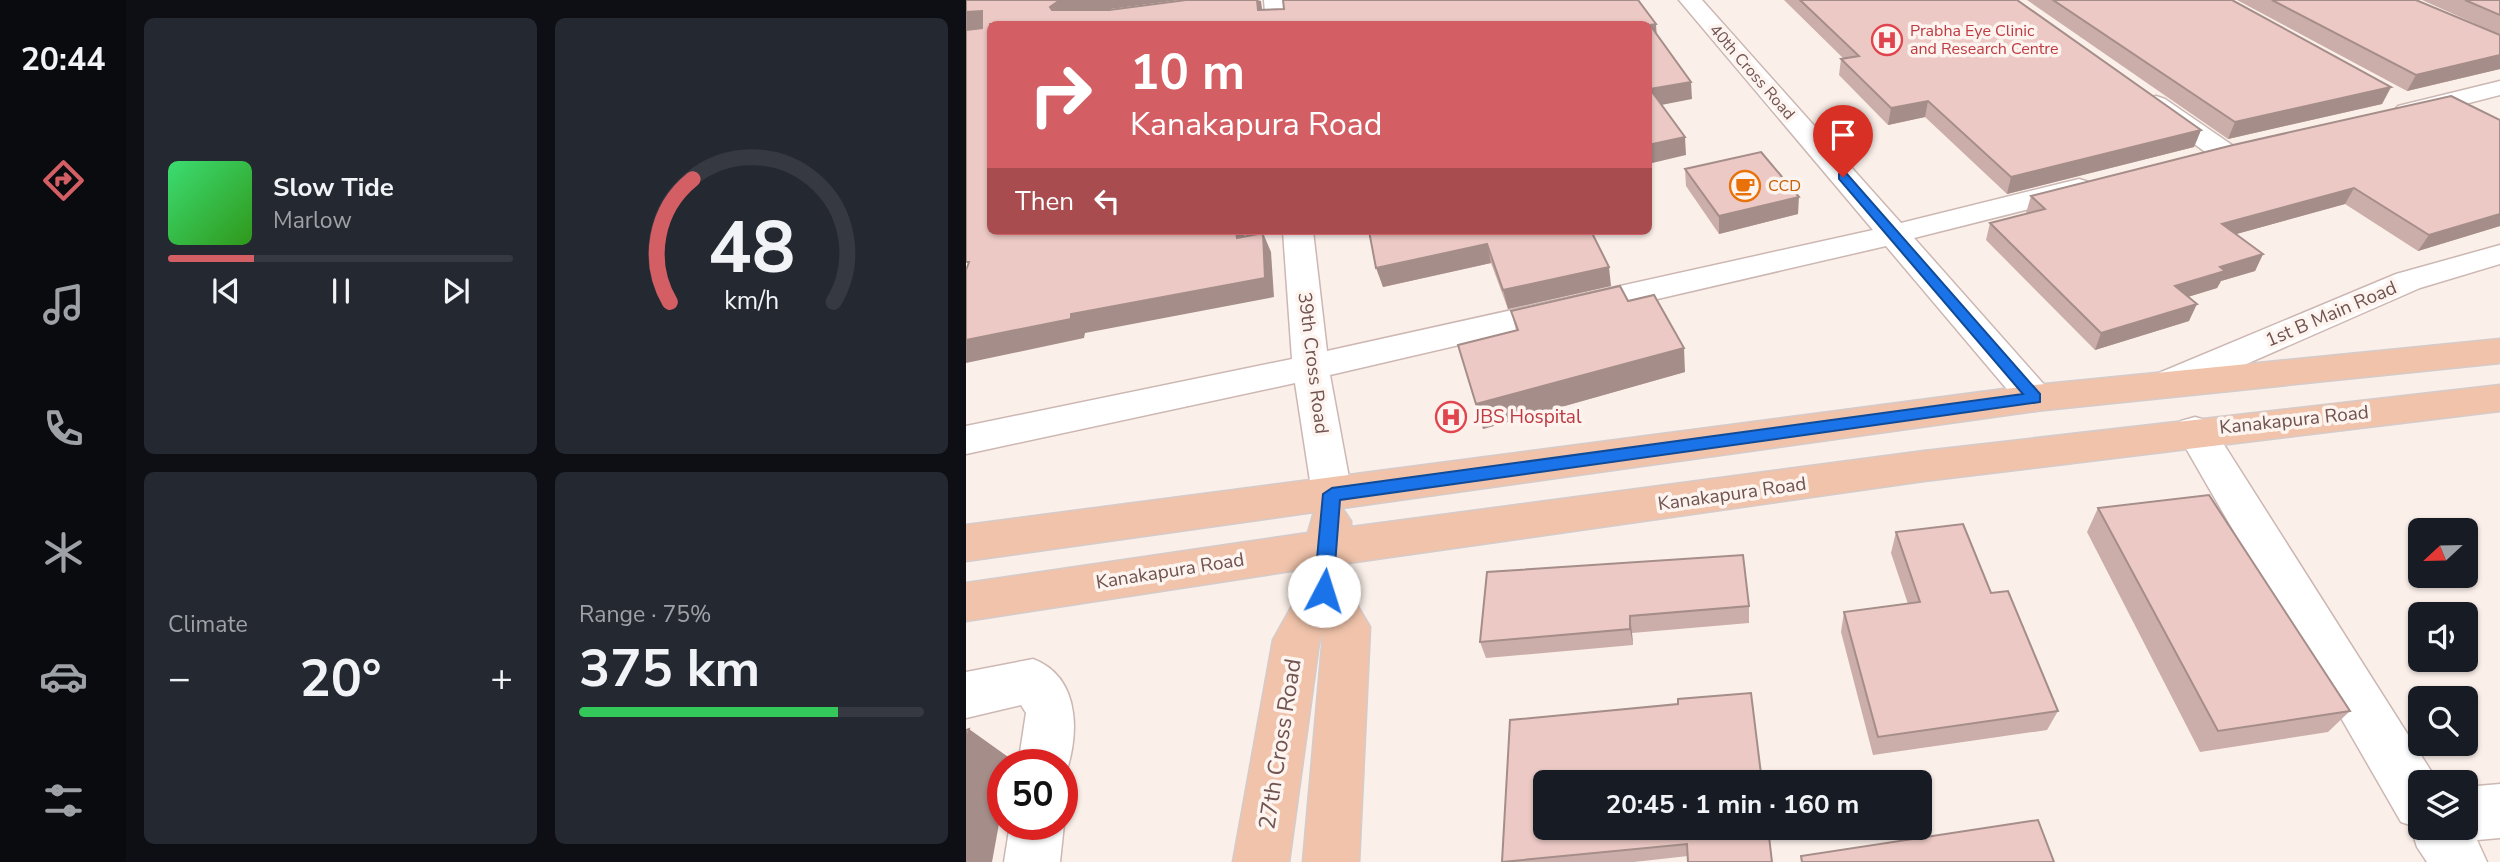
<!DOCTYPE html>
<meta charset="utf-8">
<style>
:root{--surface:#171b24;--page:#242831;--text:#f1f3f6;--muted:#9ea1a6;--line:#363941;--accent:#d35f65}
body{margin:0;font-family:"Nunito Sans",sans-serif;background:var(--page);color:var(--text);height:100vh;display:flex;flex-direction:column;font-size:26px;white-space:nowrap}
*{box-sizing:border-box;margin:0}
p{font-size:23px;color:var(--muted)}
.icon{flex:none;width:38px;height:38px;fill:none;stroke:currentColor;stroke-width:2;stroke-linecap:round;stroke-linejoin:round}
.map{position:relative;flex:1;overflow:hidden}
.panel{display:flex;flex-direction:column;gap:18px;padding:18px;background:#0d0f14;width:840px}
.panel>*{flex:none}
.top-card{position:absolute;left:21px;top:21px;width:665px;height:214px;border-radius:10px;box-shadow:0 2px 5px #0004;background:#d35f65;color:#fff;overflow:hidden}
.needle{width:46px;rotate:248deg}
.fabs{position:absolute;left:1442px;top:518px;display:grid;gap:14px}
.fabs a{display:grid;place-items:center;width:70px;height:70px;border-radius:10px;background:var(--surface);box-shadow:0 2px 5px #0004;font-size:35px}
.speed{position:absolute;left:21px;top:749px;display:flex;gap:14px;font-size:35px;font-weight:700;text-align:center}
.speed>*{display:grid;place-content:center;width:91px;height:91px;border-radius:50%;background:var(--surface);box-shadow:0 2px 5px #0004;line-height:1}
.speed .limit{border:10px solid #d22;background:#fff;color:#111}
.pin{position:absolute;display:grid;place-items:center;width:60px;height:60px;color:#fff;margin:-72px -30px;border-radius:50% 50% 50% 0;rotate:-45deg;box-shadow:0 0 7px #0007}
.pin .icon{rotate:45deg}
.me{position:absolute;width:77px;margin:-38px;rotate:5deg;stroke-linejoin:round;filter:drop-shadow(0 0 5px #0008)}
.turn{display:flex;align-items:center;gap:24px;height:147px;padding:0 28px;font-size:32px}
.turn .icon{width:91px;height:91px;stroke-width:2.5}
.turn b{display:block;font-size:49px;line-height:60px}
.then{display:flex;align-items:center;height:66px;padding:0 28px;background:#0003;gap:14px;font-size:26px}
.big{font-size:52px;font-weight:700;line-height:1.1}
.panel .tile{flex:1;display:flex;flex-direction:column;justify-content:center;gap:10px;min-width:0;padding:0 24px;border-radius:10px;background:var(--page)}
.panel .dial{align-items:center;gap:0}
.dial svg{height:182px;overflow:visible;fill:none;stroke:var(--line);stroke-width:7;stroke-linecap:round;text-anchor:middle}
.dial text{fill:var(--text);stroke:none}
.song{display:flex;align-items:center;gap:21px}
.cover{width:84px;height:84px;border-radius:10px;background:linear-gradient(135deg,hsl(140 70% 55%),hsl(110 70% 35%))}
.played{height:7px;border-radius:4px;background:linear-gradient(90deg,var(--accent) 25%,var(--line) 25%)}
.keys{display:flex;justify-content:space-around;direction:ltr}
.heat{display:flex;justify-content:space-between;align-items:center;font-size:38px;direction:ltr}
.charge{height:10px;border-radius:5px;background:linear-gradient(90deg,#34c759 75%,var(--line) 0)}
.panel .tiles{flex:1;display:grid;gap:18px;grid-template-columns:repeat(2,1fr)}
.trip{position:absolute;left:567px;top:770px;width:399px;height:70px;border-radius:10px;background:var(--surface);box-shadow:0 2px 5px #0004;font-weight:700;line-height:70px;text-align:center}
main{display:flex;flex:1;min-height:0}
.tabs{display:flex;flex-direction:column;width:126px;justify-content:space-around;align-items:center;background:#090b0e;color:var(--muted)}
.tabs .icon{width:49px;height:49px}
.tabs .active{color:var(--accent)}
.tabs b{font-size:32px;color:var(--text)}
.map>svg:first-child{display:block}
.lines{fill:none;stroke-linecap:round;stroke-linejoin:round}
.minor-casing{stroke:#cdb7b3;stroke-width:3}
.major-casing{stroke:#d4cbca;stroke-width:3}
.minor{fill:#fff;fill-rule:evenodd}
.major{fill:#f0c3aa;fill-rule:evenodd}
.wall{fill:#cbada9}
.shaded-wall{fill:#a58d89}
.building{fill:#ecc9c4;stroke:#a58d89;stroke-width:2}
.route{fill:#1a73e8;stroke:#114b97;stroke-width:2}
.labels{text-anchor:middle;dominant-baseline:central;stroke-width:7;stroke-linejoin:round;paint-order:stroke}
.far-health-label{font-size:16px;fill:#be3a42;stroke:#fdf4ef;text-anchor:start}
.far-street-label{font-size:16px;fill:#715350;stroke:#fdf4ef}
.far-food-label{font-size:16px;fill:#c56008;stroke:#fdf4ef;text-anchor:start}
.street-label{font-size:19px;fill:#715350;stroke:#fdf4ef}
.health-label{font-size:19px;fill:#be3a42;stroke:#fdf4ef;text-anchor:start}
.near-street-label{font-size:23px;fill:#715350;stroke:#fdf4ef}
</style>
<main>
<nav class="tabs">
<b>20:44</b>
<svg class="icon active" aria-label="directions" viewBox="0 0 24 24"><path d="M12 3l9 9-9 9-9-9zM9 14v-3h6M13 9l2 2-2 2"/></svg>
<svg class="icon" aria-label="music" viewBox="0 0 24 24"><path d="M9 18V5l10-2v13"/><circle cx="6" cy="18" r="3"/><circle cx="16" cy="16" r="3"/></svg>
<svg class="icon" aria-label="phone" viewBox="0 0 24 24"><path d="M5 4h4l2 5-3 2q2 4 5 5l2-3 5 2v4C11 20 4 13 5 4z"/></svg>
<svg class="icon" aria-label="climate" viewBox="0 0 24 24"><path d="M12 3v18M4 7l16 10M4 17L20 7"/></svg>
<svg class="icon" aria-label="car" viewBox="0 0 24 24"><path d="M5 17H2v-5l4-1 3-4h7l3 4 3 1v5h-3M9 17h6M6 11h13"/><circle cx="7" cy="17" r="2"/><circle cx="17" cy="17" r="2"/></svg>
<svg class="icon" aria-label="filters" viewBox="0 0 24 24"><path d="M4 7h16M4 17h16"/><circle cx="9" cy="7" r="2"/><circle cx="15" cy="17" r="2"/></svg>
</nav>
<section class="panel">
<div class="tiles">
<div class="tile">
<div class="song"><i class="cover"></i><div><b>Slow Tide</b><p>Marlow</p></div></div>
<div class="played"></div>
<div class="keys"><svg class="icon" aria-label="previous" viewBox="0 0 24 24"><path d="M18 5L8 12l10 7zM5 5v14"/></svg><svg class="icon" aria-label="pause" viewBox="0 0 24 24"><path d="M8 5v14M16 5v14"/></svg><svg class="icon" aria-label="next" viewBox="0 0 24 24"><path d="M6 5l10 7-10 7zM19 5v14"/></svg></div>
</div>
<div class="tile dial"><svg viewBox="0 0 100 80">
<path d="M14 69A42 42 0 1 1 86 69"/>
<path d="M14 69A42 42 0 0 1 24 15" stroke="#d35f65"/>
<text x="50" y="56" font-size="32" font-weight="700">48</text>
<text x="50" y="72" font-size="11">km/h</text>
</svg></div>
<div class="tile"><p>Climate</p>
<div class="heat"><a>−</a><b class="big">20°</b><a>+</a></div>
</div>
<div class="tile"><p>Range · 75%</p><b class="big">375 km</b><div class="charge"></div></div>
</div>
</section>
<div class="map">
<svg width="1534" height="862" viewBox="0 0 1534 862">
<rect width="100%" height="100%" fill="#faefe9"/>
<g class="lines">
<g class="minor-casing">
<g id="minor">
<path d="M298 0H320L322 24H300Z"/>
<path d="M713 0H736L935 223 1113 179 1123 182 1127 188 1123 194 948 238 1082 389 1088 398 1082 407 1069 411 1056 407 920 246 364 375 386 494 380 505 366 510 352 505 346 494 329 383 0 454V426L326 359 317 231H347L361 351 907 230Z"/>
<path d="M1534 81V95L1441 119 1432 116 1428 111 1432 106Z"/>
<path d="M1190 96 1199 99 1266 145 1270 151 1266 157H1246L1181 109 1177 104 1181 99Z"/>
<path d="M1534 245V264L1454 288 1214 393 1201 397 1188 393 1183 384 1188 375 1430 274Z"/>
<path d="M1229 417 1243 421 1472 782H1454V828H1500V787L1534 784V838L1511 840 1521 862H1461L1451 847 1444 825 1435 822 1210 431 1215 421Z"/>
<path d="M67 659C117 678 114 741 96 783V765H52L60 713 55 705 0 718V672Z"/>
<path d="M96 820 98 824 94 862H38L44 824H96Z"/>
</g>
</g>
<g class="major-casing">
<path id="major" d="M1534 339V363L1069 411 376 508 385 521V527L958 451 1534 385V411L958 481 382 563 381 588 404 627 393 862H337L357 635 353 643 323 862H267L307 640 336 588 338 569 0 621V583L342 533 348 512 0 561V525L1069 385Z"/>
</g>
<use href="#minor" class="minor"/>
<use href="#major" class="major"/>
</g>
<g class="wall">
<path d="M818 0H1051L1235 130 1228 147 1041 194 959 117 922 125 873 75 875 59 877 58Z"/>
<path d="M1061 0H1266L1425 87 1416 104 1262 139Z"/>
<path d="M1271 0H1450L1521 29 1456 0H1534V69L1441 91Z"/>
<path d="M1267 145 1534 226 1452 251 1379 204 1270 234 1297 254 1289 271 1255 281 1251 288 1222 297 1223 321 1129 350 1020 240 1024 223 1062 214 1060 213 1065 196Z"/>
<path d="M719 169 832 214 753 234 720 186Z"/>
<path d="M403 231H625L645 286 542 309 525 263 417 287Z"/>
<path d="M662 301 719 372 517 429 492 345 550 330 545 311Z"/>
<path d="M1132 508 1384 711 1362 732 1234 752 1121 532Z"/>
<path d="M930 532 1025 593 1092 711 1081 730 907 755 875 632 878 612 942 604 925 553Z"/>
<path d="M521 572 783 606V623L666 633 667 645 520 658 514 642Z"/>
<path d="M712 704 802 828 722 856 668 862H536Z"/>
</g>
<g class="shaded-wall">
<path d="M94 0H214L106 14 92 24 84 7Z"/>
<path d="M291 0 295 1 298 24 292 10Z"/>
<path d="M16 11 24 27 0 30V12Z"/>
<path d="M690 24 691 40 684 25Z"/>
<path d="M1534 55V69L1441 91 1450 75Z"/>
<path d="M725 82 726 99 685 107 684 89Z"/>
<path d="M1425 87 1416 104 1262 139 1269 122Z"/>
<path d="M962 101 959 117 922 125 925 108Z"/>
<path d="M1235 130 1228 147 1041 194 1045 177Z"/>
<path d="M719 137 720 155 682 164V145Z"/>
<path d="M1388 188 1379 204 1249 240 1256 224Z"/>
<path d="M833 197 832 214 753 234V216Z"/>
<path d="M1534 214V226L1452 251 1463 235Z"/>
<path d="M270 231H278L280 257 271 238Z"/>
<path d="M297 233 305 252 308 297 119 333 118 338 0 363V340L105 314Z"/>
<path d="M521 244 525 263 417 287 410 268Z"/>
<path d="M1297 254 1289 271 1255 281 1251 288 1202 303 1209 286 1254 267Z"/>
<path d="M643 267 645 286 542 309 537 290Z"/>
<path d="M1231 304 1223 321 1129 350 1135 333Z"/>
<path d="M718 348 719 372 517 429 510 404Z"/>
<path d="M664 616 666 633 667 645 664 629Z"/>
<path d="M3 729 45 759 43 765H37V802L26 862H0V743Z"/>
</g>
<g class="building">
<path d="M0 0H94L84 7 86 10H143L220 0H291L292 10 318 9 317 0H672L690 24 684 25 725 82 684 89 719 137 682 145V24H24V231H270L271 238 297 233 299 278 105 314V319L0 340V270L3 262H0V30L16 28V11L0 12Z"/>
<path d="M834 0H1051L1235 130 1045 177 962 101 925 108 875 59 893 56Z"/>
<path d="M1087 0H1266L1425 87 1269 122Z"/>
<path d="M1306 0H1450L1534 35V55L1450 75Z"/>
<path d="M1499 0H1534V15Z"/>
<path d="M1485 96 1534 120V214L1463 235 1388 188 1256 224 1297 254 1254 267 1259 271 1209 286 1231 304 1135 333 1024 223 1079 209 1065 196 1267 145Z"/>
<path d="M795 152 833 197 753 216 719 169Z"/>
<path d="M403 231H625L643 267 537 290 521 244 410 268Z"/>
<path d="M654 286 662 301 688 295 718 348 510 404 492 345 552 330 545 311Z"/>
<path d="M1243 495 1384 711 1252 731 1132 508Z"/>
<path d="M997 524 1025 593 1042 591 1092 711 912 737 878 612 954 602 930 532Z"/>
<path d="M777 555 783 606 664 616V629L514 642 521 572Z"/>
<path d="M785 693 796 782H579V828H802L806 862H722L721 844 536 862 544 720 712 704V699Z"/>
<path d="M3 729 0 743V730Z"/>
<path d="M1072 820 1088 862H836L835 856Z"/>
</g>
<path class="route" d="M873 174H881L1074 394V402L374 500 367 591 364 597H351L348 591 357 494 366 488 1057 394 873 179Z"/>
<defs>
<g id="hospital-ring" transform="scale(1.575)"><circle r="9.5" fill="#fdf4ef" stroke="#e0444e" stroke-width="1.5"/><path d="M-5-5h3v3.5h4V-5h3V5h-3V1.5h-4V5h-3Z" fill="#e0444e"/></g>
<g id="cafe-ring" transform="scale(1.575)"><circle r="9.5" fill="#fdf4ef" stroke="#e8710a" stroke-width="1.5"/><path d="M-5.5-4.5H6V0H3Q3 3.5 0 3.5H-2.5Q-5.5 3.5-5.5 0ZM3-3.2v2h1.7v-2ZM-6 4.5H4V6H-6Z" fill="#e8710a"/></g>
</defs>
<g fill-rule="evenodd">
<use href="#hospital-ring" x="921" y="40"/>
<use href="#cafe-ring" x="779" y="186"/>
<use href="#hospital-ring" x="485" y="417"/>
</g>
<g class="labels">
<g class="far-health-label">
<text x="944" y="31">Prabha Eye Clinic<tspan x="944" dy="18">and Research Centre</tspan></text>
</g>
<g class="far-street-label">
<text transform="translate(786 72) rotate(49)">40th Cross Road</text>
</g>
<g class="far-food-label">
<text x="802" y="186">CCD</text>
</g>
<g class="street-label">
<text transform="translate(1365 314) rotate(-23)">1st B Main Road</text>
<text transform="translate(347 363) rotate(83)">39th Cross Road</text>
<text transform="translate(1328 420) rotate(-6)">Kanakapura Road</text>
<text transform="translate(766 494) rotate(-8)">Kanakapura Road</text>
<text transform="translate(204 571) rotate(-9)">Kanakapura Road</text>
</g>
<g class="health-label">
<text x="508" y="417">JBS Hospital</text>
</g>
<g class="near-street-label">
<text transform="translate(314 744) rotate(-81)">27th Cross Road</text>
</g>
</g>
</svg>
<div class="fabs">
<a><svg class="needle" viewBox="-14 -14 28 28"><path d="M0-13l5 13h-10z" fill="#e53935"/><path d="M0 13l5-13h-10z" fill="#9ea1a6"/></svg></a>
<a><svg class="icon" aria-label="sound" viewBox="0 0 24 24"><path d="M4 9h4l5-4v14l-5-4H4zM17 9q2 3 0 6"/></svg></a>
<a><svg class="icon" aria-label="search" viewBox="0 0 24 24"><circle cx="10" cy="10" r="6"/><path d="M15 15l6 6"/></svg></a>
<a><svg class="icon" aria-label="layers" viewBox="0 0 24 24"><path d="M12 4l9 5-9 5-9-5zM3 14l9 5 9-5"/></svg></a>
</div>
<div class="speed"><div class="limit">50</div></div>
<div class="pin" style="left:877px;top:177px;background:#d93025"><svg class="icon" aria-label="arrive" viewBox="0 0 24 24"><path d="M6 21V4h12l-3 4 3 4H6"/></svg></div>
<svg class="me" style="left:358px;top:591px" viewBox="-20 -20 40 40"><circle r="19" fill="#fff"/><path d="M0-13L10 11 0 6-10 11z" fill="#1a73e8"/></svg>
<div class="trip">20:45 · 1 min · 160 m</div>
<div class="top-card">
<div class="turn"><svg class="icon" aria-label="right" viewBox="0 0 24 24"><path d="M7 20v-9h11M14 6l5 5-5 5"/></svg><div><b>10 m</b>Kanakapura Road</div></div>
<div class="then">Then<svg class="icon" aria-label="left" viewBox="0 0 24 24"><path d="M17 20v-9H6M10 6l-5 5 5 5"/></svg></div>
</div>
</div>
</main>
